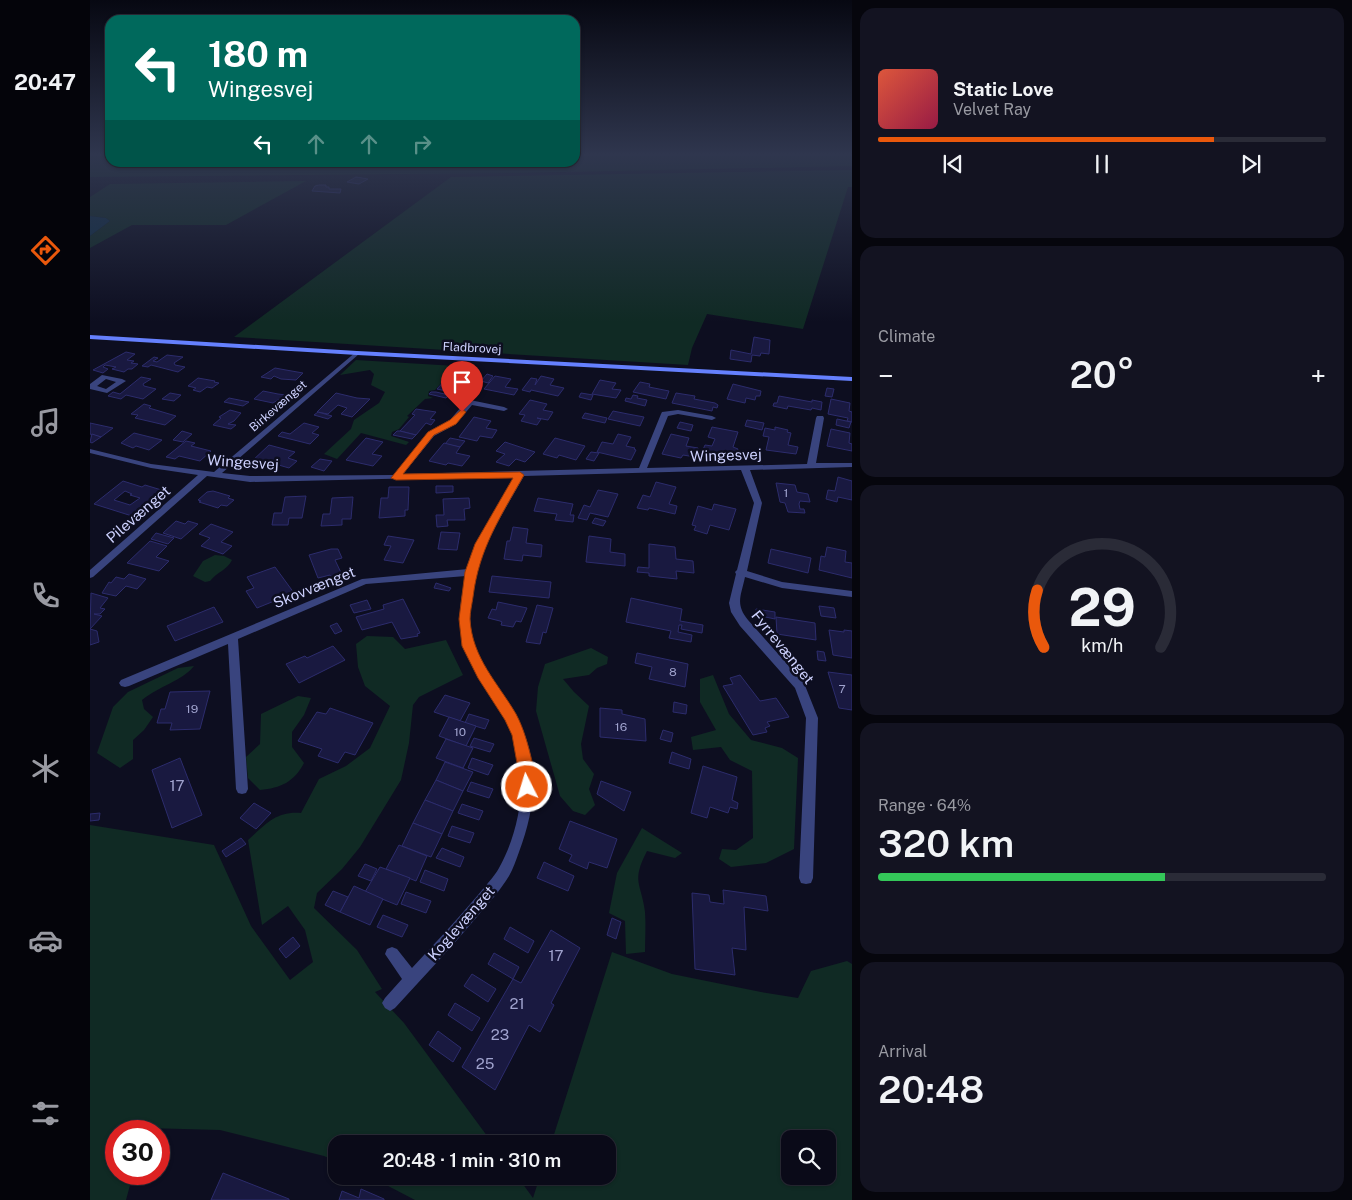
<!DOCTYPE html>
<meta charset="utf-8">
<style>
:root{--surface:#0a0a18;--page:#131321;--text:#f1f3f6;--muted:#999aa2;--line:#2a2b37;--accent:#ea580c}
body{margin:0;font-family:"Public Sans",sans-serif;background:var(--page);color:var(--text);height:100vh;display:flex;flex-direction:column;font-size:19px;white-space:nowrap}
*{box-sizing:border-box;margin:0}
p{font-size:16px;color:var(--muted)}
.icon{flex:none;width:28px;height:28px;fill:none;stroke:currentColor;stroke-width:2;stroke-linecap:round;stroke-linejoin:round}
.map{position:relative;flex:1;overflow:hidden}
.details{display:flex;flex-direction:column;gap:8px;padding:8px;background:#06060d;width:500px}
.details>*{flex:none}
.hud{position:absolute;left:15px;top:15px;width:475px;height:152px;border-radius:15px;box-shadow:0 1px 4px #0004,0 0 0 1px var(--line);background:#00695c;color:#fff;overflow:hidden}
.fabs{position:absolute;left:691px;top:1130px;display:grid;gap:10px}
.fabs a{display:grid;place-items:center;width:55px;height:55px;border-radius:10px;background:var(--surface);box-shadow:0 1px 4px #0004,0 0 0 1px var(--line);font-size:25px}
.speed{position:absolute;left:15px;top:1120px;display:flex;gap:10px;font-size:25px;font-weight:700;text-align:center}
.speed>*{display:grid;place-content:center;width:65px;height:65px;border-radius:50%;background:var(--surface);box-shadow:0 1px 4px #0004,0 0 0 1px var(--line);line-height:1}
.speed .limit{border:8px solid #d22;background:#fff;color:#111}
.pin{position:absolute;display:grid;place-items:center;width:42px;height:42px;color:#fff;margin:-51px -21px;border-radius:50% 50% 50% 0;rotate:-45deg;box-shadow:0 0 5px #0007}
.pin .icon{rotate:45deg}
.me{position:absolute;width:55px;margin:-28px;rotate:355deg;stroke-linejoin:round;filter:drop-shadow(0 0 4px #0008)}
.turn{display:flex;align-items:center;gap:18px;height:105px;padding:0 20px;font-size:22px}
.turn .icon{width:65px;height:65px;stroke-width:2.5}
.turn b{display:block;font-size:35px;line-height:42px}
.lanes{display:flex;align-items:center;height:48px;padding:0 20px;background:#0003;justify-content:center;gap:25px;direction:ltr}
.lanes .off{opacity:.35}
.big{font-size:38px;font-weight:600;line-height:1.1}
.details .widget{flex:1;display:flex;flex-direction:column;justify-content:center;gap:8px;min-width:0;padding:0 18px;border-radius:15px;background:var(--page)}
.details .dial{align-items:center;gap:0}
.dial svg{height:130px;overflow:visible;fill:none;stroke:var(--line);stroke-width:7;stroke-linecap:round;text-anchor:middle}
.dial text{fill:var(--text);stroke:none}
.song{display:flex;align-items:center;gap:15px}
.cover{width:60px;height:60px;border-radius:8px;background:linear-gradient(135deg,hsl(10 70% 55%),hsl(340 70% 35%))}
.played{height:5px;border-radius:2px;background:linear-gradient(90deg,var(--accent) 75%,var(--line) 75%)}
.keys{display:flex;justify-content:space-around;direction:ltr}
.heat{display:flex;justify-content:space-between;align-items:center;font-size:28px;direction:ltr}
.charge{height:8px;border-radius:4px;background:linear-gradient(90deg,#34c759 64%,var(--line) 0)}
.trip{position:absolute;left:238px;top:1135px;width:288px;height:50px;border-radius:15px;background:var(--surface);box-shadow:0 1px 4px #0004,0 0 0 1px var(--line);font-weight:600;line-height:50px;text-align:center}
main{display:flex;flex:1;min-height:0}
.tabs{display:flex;flex-direction:column;width:90px;justify-content:space-around;align-items:center;background:#04040a;color:var(--muted)}
.tabs .icon{width:35px;height:35px}
.tabs .current{color:var(--accent)}
.tabs b{font-size:22px;color:var(--text)}
.map>svg:first-child{display:block}
.green{fill:#102a24;fill-rule:evenodd}
.water{fill:#0d2d44}
.building{fill:#191940;stroke:#2c2c6c;fill-rule:evenodd}
.lines{fill:none;stroke-linecap:round;stroke-linejoin:round}
.minor{fill:#39447e;fill-rule:evenodd}
.secondary{fill:#6580fd;fill-rule:evenodd}
.route{fill:#ea580c;stroke:#983908}
.labels{text-anchor:middle;dominant-baseline:central;stroke-width:5;stroke-linejoin:round;paint-order:stroke}
.far-street-label{font-size:12px;fill:#cdd1fe;stroke:#0d0e20}
.number-label{font-size:12px;fill:#a0a3ce}
.street-label{font-size:15px;fill:#cdd1fe;stroke:#0d0e20}
.near-number-label{font-size:15px;fill:#a0a3ce}
</style>
<main>
<nav class="tabs">
<b>20:47</b>
<svg class="icon current" aria-label="directions" viewBox="0 0 24 24"><path d="M12 3l9 9-9 9-9-9zM9 14v-3h6M13 9l2 2-2 2"/></svg>
<svg class="icon" aria-label="music" viewBox="0 0 24 24"><path d="M9 18V5l10-2v13"/><circle cx="6" cy="18" r="3"/><circle cx="16" cy="16" r="3"/></svg>
<svg class="icon" aria-label="phone" viewBox="0 0 24 24"><path d="M5 4h4l2 5-3 2q2 4 5 5l2-3 5 2v4C11 20 4 13 5 4z"/></svg>
<svg class="icon" aria-label="climate" viewBox="0 0 24 24"><path d="M12 3v18M4 7l16 10M4 17L20 7"/></svg>
<svg class="icon" aria-label="car" viewBox="0 0 24 24"><path d="M5 17H2v-5l4-1 3-4h7l3 4 3 1v5h-3M9 17h6M6 11h13"/><circle cx="7" cy="17" r="2"/><circle cx="17" cy="17" r="2"/></svg>
<svg class="icon" aria-label="filters" viewBox="0 0 24 24"><path d="M4 7h16M4 17h16"/><circle cx="9" cy="7" r="2"/><circle cx="15" cy="17" r="2"/></svg>
</nav>
<div class="map">
<svg width="762" height="1200" viewBox="0 0 762 1200">
<rect width="100%" height="100%" fill="#0d0e20"/>
<g class="green">
<path d="M0 154H20V162H485V154H762V166L429 173 0 177Z"/>
<path d="M762 170V187H758L713 329 617 314 602 348 598 365 144 337 361 177Z"/>
<path d="M216 181 136 225H42L0 248V236L20 221 16 218 0 216V197L20 184Z"/>
<path d="M266 360 366 366 345 390 339 391 338 396 343 398 335 399 317 416 319 417 309 429 302 432 301 436 319 442 316 445 271 433 247 459 234 454 261 429 264 420 289 403 295 392 281 385 284 374 280 370 250 375Z"/>
<path d="M125 555 134 556 142 560C137 570 127 572 120 581L115 582 103 576 113 561Z"/>
<path d="M277 636 303 637 315 649 356 640 373 675 329 697 323 705 319 743 311 780 270 847 252 869 227 893 224 908 267 950 292 989 285 992 314 1023 403 1144H246V1161L234 1156 130 1130 56 1128 55 1131H26V1174H43L36 1200H0V825L124 845 161 926 200 980 223 962 215 930 198 906 172 925 158 840C176 824 186 811 211 813L229 779 256 766 280 748 300 706 275 686 268 667 266 644Z"/>
<path d="M501 648 518 657 517 664 507 668 499 675 473 679 484 692 499 706 491 744 493 759 504 774 499 789 505 805 495 815 483 811 470 796 446 711 448 687 455 664Z"/>
<path d="M104 666C92 681 69 686 52 700L54 709 63 717 54 730 43 740V759L30 768 7 753 23 707 38 692 88 668Z"/>
<path d="M623 675 639 714 661 740 692 748 708 758 704 849 676 863 641 867 629 859 632 849 646 850 663 838 662 771 640 760 631 747 603 750 601 737 626 730 610 702V679Z"/>
<path d="M208 696 221 698 214 715 202 732V747L214 763C204 782 191 788 170 790L158 778 156 757 170 744 171 714Z"/>
<path d="M552 828 592 853 585 858 557 851C541 882 551 882 555 912 556 925 555 939 555 952L536 954 535 921 519 913 527 873Z"/>
<path d="M522 952 582 974 671 992 708 998 721 971 757 961 762 964V1200H325L279 1176H427L443 1198 450 1176H516V1144H461ZM700 1139H738V1176H700Z"/>
</g>
<path class="water" d="M0 216 16 218 20 221 0 236Z"/>
<g class="building">
<path d="M266 177 278 179 269 184 257 182Z"/>
<path d="M229 185H236V187H239V189H251L250 193 222 191 225 186Z"/>
<path d="M664 337 680 340 679 354 671 353 670 356 662 355 661 362 640 359 641 350 661 354Z"/>
<path d="M36 352 45 354 37 360 44 361 41 363 48 364 42 369H38L34 372 22 369 26 367 15 365 13 367 18 369 13 373 3 370Z"/>
<path d="M77 355 93 357 84 363 85 365 95 367 88 372 61 365 58 367 52 366 64 357 68 358 63 361 67 362Z"/>
<path d="M185 368 196 370 213 373 206 380 191 379 184 376 181 379 171 377Z"/>
<path d="M397 374 403 376 398 383 391 381Z"/>
<path d="M405 376 421 379 415 387 428 389 424 395 394 389Z"/>
<path d="M451 376 464 379 460 385 474 388 468 396 441 390 440 392 432 390 441 378 447 379 445 385Z"/>
<path d="M51 377 61 379 53 384 54 386 66 389 53 399 36 395 31 399 18 396 23 392 30 394Z"/>
<path d="M108 378 125 381 124 382 129 383 122 388 117 387 110 392 103 390 106 388 98 386Z"/>
<path d="M364 378 376 380 373 383 382 385 374 395 347 389 356 379 361 381Z"/>
<path d="M510 380 526 383 522 389 531 390 526 398 502 394Z"/>
<path d="M550 382 560 384 559 387 579 391 576 399 543 392Z"/>
<path d="M643 384 671 391 670 396H666L665 400 656 398 655 403 637 399Z"/>
<path d="M737 388 744 389 742 397 735 396Z"/>
<path d="M173 391 188 394 196 395 183 403 164 399Z"/>
<path d="M341 392H346L359 395 356 398 339 394Z"/>
<path d="M80 393 91 395 84 401 72 399Z"/>
<path d="M246 393 267 398 280 399 262 417 251 414 257 408 248 405 238 414 227 412Z"/>
<path d="M491 393 503 395 501 400 489 397Z"/>
<path d="M586 393 605 396 604 399 625 403 628 405 627 408 623 407 622 411 582 403Z"/>
<path d="M543 395 548 396 547 398 557 400 555 406 535 401 536 398 541 399Z"/>
<path d="M689 396 722 402V400L732 402 731 410 722 408 721 410 698 406 697 409 683 406 684 403H687Z"/>
<path d="M139 398 159 402 153 406 134 402Z"/>
<path d="M741 399 760 403 759 411 762 412V422L757 421 758 418 738 414Z"/>
<path d="M440 400 457 404 453 410 463 412 458 420 447 418 451 419 447 425 431 421 435 415 429 414Z"/>
<path d="M54 404 61 406 59 408 86 416 75 425 45 418 48 415 41 414Z"/>
<path d="M326 409 346 412 340 419 345 420 341 425 336 423 326 435 310 431 325 415 322 414Z"/>
<path d="M140 410 151 413 144 421 138 424 146 425 141 429 123 425 131 418 129 417Z"/>
<path d="M523 411 538 414 554 417 550 426 518 419Z"/>
<path d="M228 412 242 416 238 419 224 415Z"/>
<path d="M495 413 517 418 515 423 492 418Z"/>
<path d="M384 417 401 421 396 428 407 430 402 438 390 436 387 441 369 437Z"/>
<path d="M747 419 761 422 759 428 746 425Z"/>
<path d="M657 420 674 423 672 430 655 426Z"/>
<path d="M590 422 603 425 601 431 587 428Z"/>
<path d="M0 423 23 428 11 437 0 434Z"/>
<path d="M214 423 229 427 222 433 229 435 220 444 188 436 192 432 200 434Z"/>
<path d="M622 427 648 432 643 447 648 449 646 456 612 452 615 445 622 446 625 439 618 437Z"/>
<path d="M685 427 698 430 697 432 701 433 698 445 708 447 706 454 676 450 679 437 673 436 675 428 685 430Z"/>
<path d="M741 429 760 433 759 443 762 444V451L737 446Z"/>
<path d="M92 431 102 434 93 442 83 440Z"/>
<path d="M307 431H310L326 435 322 439 303 435Z"/>
<path d="M44 433 72 440 59 450 46 446 43 448 31 443Z"/>
<path d="M2 434 11 437 2 443 0 442Z"/>
<path d="M528 434 541 437 536 446 545 448 544 449 546 450 541 460 507 452 512 442 523 444Z"/>
<path d="M581 434 599 438 596 446 608 448 605 457 593 455 591 458 572 454Z"/>
<path d="M276 438 293 442 282 454 292 456 283 466 256 460Z"/>
<path d="M360 438 375 441 370 447 355 444Z"/>
<path d="M465 438 495 446 486 460 469 455 467 458 453 454Z"/>
<path d="M96 441 105 443 101 446 121 451 110 461 89 456 85 459 76 457Z"/>
<path d="M415 442 445 452 435 462 426 459 419 466 406 462 415 454 406 451Z"/>
<path d="M354 443 370 447 366 453 380 456 372 466 358 463 356 465 339 461Z"/>
<path d="M179 445 205 452 198 458 207 461 199 468 175 461 171 465 161 462Z"/>
<path d="M501 452 509 453 504 461 496 459Z"/>
<path d="M230 459 242 461 234 471 221 467Z"/>
<path d="M748 477 762 481V500L748 497 747 502 736 499 738 490 745 491Z"/>
<path d="M33 481 52 487 55 485 78 492 64 504 58 503 42 516 4 504ZM35 491 42 494 40 495 50 498 40 505 24 500Z"/>
<path d="M566 482 586 487 579 504 587 506 585 514 559 508 558 510 547 508 553 495 560 497Z"/>
<path d="M686 483 705 485 707 492 718 494 720 502 710 501 709 504 710 509H714L715 513 698 512 695 503 690 502Z"/>
<path d="M346 486H363V492L346 493Z"/>
<path d="M299 487H319L318 510H315V516L289 518 291 498H298Z"/>
<path d="M508 490 528 494 518 517 500 513 497 520 488 518 494 505 500 507Z"/>
<path d="M123 491 140 496 138 498 144 500 137 506 131 505 128 508 109 502 111 501 108 500 117 492Z"/>
<path d="M216 496 212 518H199L198 525H182L184 513H192L195 497Z"/>
<path d="M263 497 261 519H252V525L231 526 233 514H240L242 498Z"/>
<path d="M379 498 380 508 374 509 375 520H357L358 526 347 527 346 515H354L353 499Z"/>
<path d="M448 498 483 504 480 515H484L483 522 465 520 467 514 444 511Z"/>
<path d="M624 504 646 509 639 530 620 525 617 534 604 530 606 526 602 525 608 506 622 510Z"/>
<path d="M505 518 516 521 513 526 502 523Z"/>
<path d="M86 521 95 524 98 521 108 524 91 539 73 533Z"/>
<path d="M121 524 143 532 131 542 142 546 133 554 111 546 120 538 109 534Z"/>
<path d="M423 527 438 529 436 543 452 545 451 557 433 555 432 561 414 559 417 541H420Z"/>
<path d="M351 532 370 533 367 550 348 549Z"/>
<path d="M66 533 84 538 78 544 61 539Z"/>
<path d="M298 536 324 540 313 563 294 560 301 546 294 545Z"/>
<path d="M499 536 521 539 520 552 535 554V566L496 562Z"/>
<path d="M60 541 77 546 66 557 79 561 69 571 37 563Z"/>
<path d="M559 544 585 547 586 559 603 561 604 573 586 571 587 579 559 576V573L547 572 548 567 559 568Z"/>
<path d="M737 547 756 551 755 562 762 563V578L729 570 731 556 735 557Z"/>
<path d="M241 549H248L252 558 245 560 254 579 243 582 240 575 228 578 219 555Z"/>
<path d="M681 549 721 558 718 573 678 563Z"/>
<path d="M185 567 204 593 167 608 156 591 164 588 157 577Z"/>
<path d="M39 574 56 579 47 589 36 586 26 596 12 593 19 582 21 583 26 577 34 579Z"/>
<path d="M402 576 461 582 459 598 399 592Z"/>
<path d="M346 583 361 588 359 591 344 588Z"/>
<path d="M1 593 18 598 10 608 15 609 10 614H4L12 616 0 629Z"/>
<path d="M541 598 592 609 590 621 613 625 612 633 591 629 592 625H589L588 632 602 635 601 642 579 638 581 631 536 622Z"/>
<path d="M313 599 330 633 327 634 328 636 311 639 302 622 272 630 266 617 294 609 293 605Z"/>
<path d="M277 600 281 609 264 613 260 605Z"/>
<path d="M408 602 437 608 431 622 426 621 423 627 411 625 412 622 410 621 398 618 402 609 406 610Z"/>
<path d="M447 605 463 608 456 633 453 632 450 644 436 642Z"/>
<path d="M729 606 744 608 746 618 731 616Z"/>
<path d="M124 607 133 622 85 641 77 626Z"/>
<path d="M666 609 685 612V619L666 615Z"/>
<path d="M686 617 725 623 726 640 687 634Z"/>
<path d="M247 623 252 631 245 634 240 626Z"/>
<path d="M0 629 7 631 9 642 0 645Z"/>
<path d="M739 630 754 632V630L762 631V658L743 655Z"/>
<path d="M243 646 255 660 209 683 196 664 215 656 217 658Z"/>
<path d="M727 651 734 652 736 661 728 660Z"/>
<path d="M547 653 598 664 595 687 559 679 562 667 545 663Z"/>
<path d="M738 672 762 675V710L749 708Z"/>
<path d="M650 675 670 701 686 698 699 717 677 722 680 726 675 728 677 732 663 735 633 686 643 684 640 678Z"/>
<path d="M120 691 110 729 80 730 82 723H67L71 709H75L80 692Z"/>
<path d="M355 695 380 703 370 721 344 712Z"/>
<path d="M584 702 597 705 596 714 583 712Z"/>
<path d="M240 708 283 723 265 755 255 752 248 763 228 756 232 749 208 741 227 712 236 714Z"/>
<path d="M510 708 532 710V714L555 719 556 741 510 737Z"/>
<path d="M379 714 399 720 395 729 375 723Z"/>
<path d="M359 717 386 726 376 746 349 736Z"/>
<path d="M573 730 583 733 581 742 570 739Z"/>
<path d="M384 738 404 744 400 752 380 746Z"/>
<path d="M356 739 383 748 373 768 346 758Z"/>
<path d="M582 752 601 759 599 769 579 763Z"/>
<path d="M90 758 112 815 82 828 62 770Z"/>
<path d="M382 758 403 765 398 775 378 768Z"/>
<path d="M355 762 383 772 373 791 346 780Z"/>
<path d="M613 766 647 777 642 800 648 803 647 809 640 807 638 813 620 807 617 818 601 813Z"/>
<path d="M346 780 373 791 363 811 335 800Z"/>
<path d="M511 781 541 792 534 811 507 794Z"/>
<path d="M381 782 403 789 399 798 377 791Z"/>
<path d="M335 800 363 811 352 834 323 823Z"/>
<path d="M164 803 181 813 166 829 150 818Z"/>
<path d="M372 804 393 811 389 820 368 813Z"/>
<path d="M10 813 9 820 0 821V814Z"/>
<path d="M480 821 527 839 517 868 499 862 497 869 479 861 482 855 469 849Z"/>
<path d="M323 823 352 834 341 857 312 846Z"/>
<path d="M362 826 384 833 380 843 358 836Z"/>
<path d="M151 838 156 844 136 857 132 851Z"/>
<path d="M309 845 337 856 326 881 296 869Z"/>
<path d="M352 848 374 857 370 867 346 858Z"/>
<path d="M454 862 484 876 478 891 447 878Z"/>
<path d="M275 864 287 869 281 881 268 876Z"/>
<path d="M290 867 320 878 307 905 275 892Z"/>
<path d="M335 870 358 879 354 891 330 882Z"/>
<path d="M264 886 293 899 280 925 250 912Z"/>
<path d="M633 890 676 896 678 911 654 907 656 950 642 948 645 975 605 969 602 893 619 895 620 902 634 904Z"/>
<path d="M243 891 258 897 250 912 235 905Z"/>
<path d="M316 892 341 901 336 913 311 904Z"/>
<path d="M293 915 318 925 312 937 287 927Z"/>
<path d="M522 918 531 922 526 939 517 935Z"/>
<path d="M420 927 444 941 438 953 414 939Z"/>
<path d="M461 930 490 948 461 1003 464 1005 450 1032 439 1025 405 1090 372 1067 423 979 431 983Z"/>
<path d="M203 937 210 946 196 958 189 949Z"/>
<path d="M404 953 429 967 423 979 398 964Z"/>
<path d="M382 974 406 989 398 1002 374 986Z"/>
<path d="M365 1003 390 1018 382 1031 358 1015Z"/>
<path d="M348 1031 371 1048 363 1062 339 1045Z"/>
<path d="M133 1173 199 1199V1200H121Z"/>
<path d="M271 1189 294 1199V1200H249L252 1191 269 1198Z"/>
</g>
<g class="lines">
<g class="minor">
<path d="M267 351 270 353 269 354 132 473 160 476 304 475 338 432 360 420 377 400H380L414 407 418 409 414 411 382 405 366 424 344 436 313 474 549 468 571 414 572 412 588 410 622 416 626 418 622 420 588 414 578 416 557 468 717 464 726 418 727 416H733L734 418 726 463H762V467L660 470 672 503 657 571 692 582 762 591V597L692 588 655 577C651 596 645 604 658 620L714 683 728 718 723 878 721 883 716 884 711 883 709 878 716 718 705 688 650 626 641 612 639 603 646 574 645 572 647 570 664 503 651 470 434 476C407 523 374 574 381 631 385 661 407 686 423 711 451 756 447 804 429 852 426 860 423 869 419 876 410 891 397 905 386 918 360 949 332 978 305 1008L300 1011 295 1008 292 1003 295 998 312 979 295 954 297 949 302 947 307 949 322 968C344 944 367 920 388 895 395 886 404 877 409 868 433 825 441 763 416 719 384 664 358 645 376 576L276 584 148 639 158 789 156 793 152 794 148 793 146 789 138 644 39 686 35 687 31 686 29 683 31 680 272 579 378 569 396 526 425 476 160 482 117 476 3 577 0 578V570L108 475 61 468 0 453V449L61 464 124 472Z"/>
<path d="M12 375 32 379 36 381 17 393 0 389V384ZM16 379 26 382 16 389 7 386Z"/>
</g>
<path class="secondary" d="M0 335 267 351 762 377V381L267 355 0 339Z"/>
</g>
<linearGradient id="sky" x2="0" y2="1"><stop stop-color="#070812"/><stop offset="0.48" stop-color="#2f364e"/><stop offset="1" stop-color="#2f364e" stop-opacity="0"/></linearGradient>
<rect width="762" height="322" fill="url(#sky)"/>
<path class="route" d="M372 409 376 412 366 424 344 435 313 474 430 472 434 475C411 516 389 548 383 597 382 604 380 612 380 619 382 658 408 683 426 714 434 729 438 745 442 761 444 770 446 782 442 791L437 793 432 791 422 735 415 720 388 678 372 646 369 619 375 572 385 544 423 478 306 480 301 478 338 432 360 420Z"/>
<g class="labels">
<g class="far-street-label">
<text transform="translate(382 348) rotate(3)">Fladbrovej</text>
<text transform="translate(188 406) rotate(-41)">Birkevænget</text>
</g>
<g class="number-label">
<text x="696" y="493">1</text>
<text x="583" y="672">8</text>
<text x="752" y="689">7</text>
<text x="102" y="709">19</text>
<text x="531" y="727">16</text>
<text x="370" y="732">10</text>
</g>
<g class="street-label">
<text transform="translate(636 455) rotate(-2)">Wingesvej</text>
<text transform="translate(153 462) rotate(4)">Wingesvej</text>
<text transform="translate(48 514) rotate(-41)">Pilevænget</text>
<text transform="translate(224 587) rotate(-22)">Skovvænget</text>
<text transform="translate(693 647) rotate(51)">Fyrrevænget</text>
<text transform="translate(371 923) rotate(-49)">Koglevænget</text>
</g>
<g class="near-number-label">
<text x="87" y="785">17</text>
<text x="466" y="955">17</text>
<text x="427" y="1003">21</text>
<text x="410" y="1034">23</text>
<text x="395" y="1063">25</text>
</g>
</g>
</svg>
<div class="fabs">
<a><svg class="icon" aria-label="search" viewBox="0 0 24 24"><circle cx="10" cy="10" r="6"/><path d="M15 15l6 6"/></svg></a>
</div>
<div class="speed"><div class="limit">30</div></div>
<div class="pin" style="left:372px;top:412px;background:#d93025"><svg class="icon" aria-label="arrive" viewBox="0 0 24 24"><path d="M6 21V4h12l-3 4 3 4H6"/></svg></div>
<svg class="me" style="left:437px;top:787px" viewBox="-20 -20 40 40"><circle r="17" fill="#ea580c" stroke="#fff" stroke-width="3"/><path d="M0-11L8 9 0 5-8 9z" fill="#fff"/></svg>
<div class="trip">20:48 · 1 min · 310 m</div>
<div class="hud">
<div class="turn"><svg class="icon" aria-label="left" viewBox="0 0 24 24"><path d="M17 20v-9H6M10 6l-5 5 5 5"/></svg><div><b>180 m</b>Wingesvej</div></div>
<div class="lanes"><svg class="icon" aria-label="left" viewBox="0 0 24 24"><path d="M17 20v-9H6M10 6l-5 5 5 5"/></svg><svg class="icon off" aria-label="ahead" viewBox="0 0 24 24"><path d="M12 20V5M6 11l6-6 6 6"/></svg><svg class="icon off" aria-label="ahead" viewBox="0 0 24 24"><path d="M12 20V5M6 11l6-6 6 6"/></svg><svg class="icon off" aria-label="right" viewBox="0 0 24 24"><path d="M7 20v-9h11M14 6l5 5-5 5"/></svg></div>
</div>
</div>
<section class="details">
<div class="widget">
<div class="song"><i class="cover"></i><div><b>Static Love</b><p>Velvet Ray</p></div></div>
<div class="played"></div>
<div class="keys"><svg class="icon" aria-label="previous" viewBox="0 0 24 24"><path d="M18 5L8 12l10 7zM5 5v14"/></svg><svg class="icon" aria-label="pause" viewBox="0 0 24 24"><path d="M8 5v14M16 5v14"/></svg><svg class="icon" aria-label="next" viewBox="0 0 24 24"><path d="M6 5l10 7-10 7zM19 5v14"/></svg></div>
</div>
<div class="widget"><p>Climate</p>
<div class="heat"><a>−</a><b class="big">20°</b><a>+</a></div>
</div>
<div class="widget dial"><svg viewBox="0 0 100 80">
<path d="M14 69A42 42 0 1 1 86 69"/>
<path d="M14 69A42 42 0 0 1 10 34" stroke="#ea580c"/>
<text x="50" y="56" font-size="32" font-weight="700">29</text>
<text x="50" y="72" font-size="11">km/h</text>
</svg></div>
<div class="widget"><p>Range · 64%</p><b class="big">320 km</b><div class="charge"></div></div>
<div class="widget"><p>Arrival</p><b class="big">20:48</b></div>
</section>
</main>
